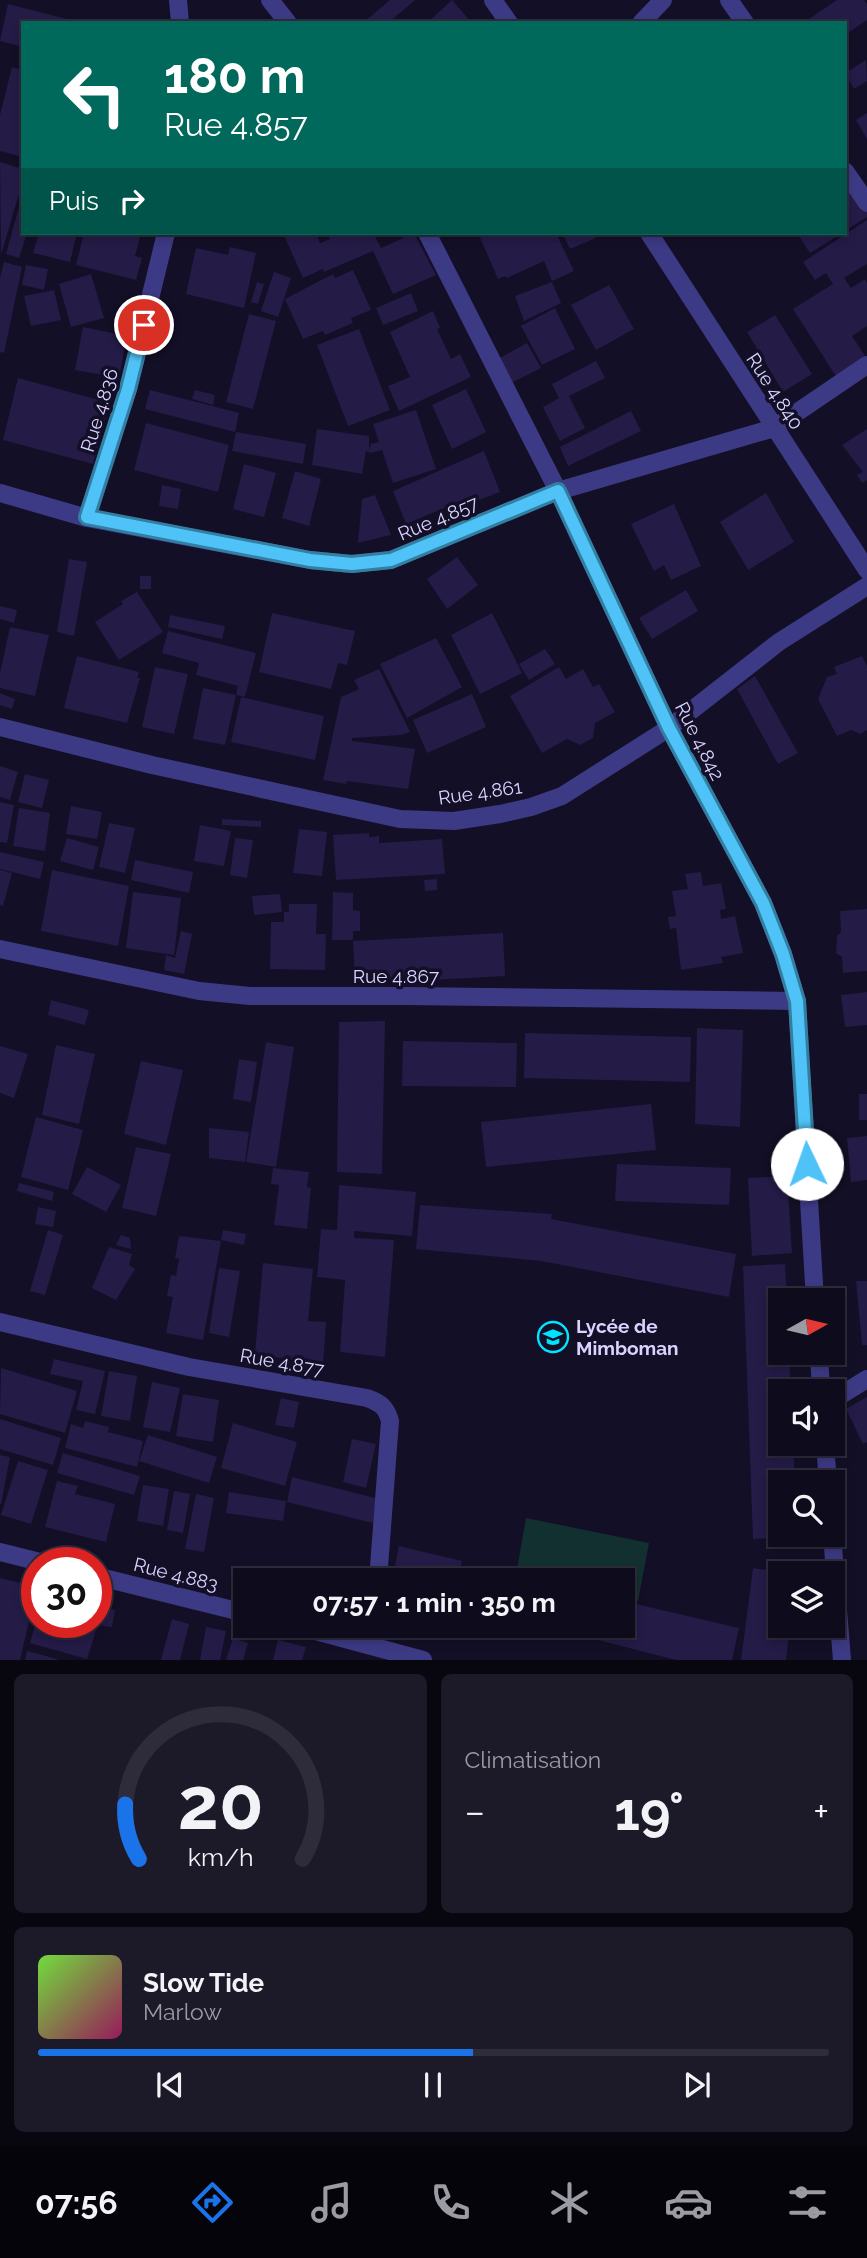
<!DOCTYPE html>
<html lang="fr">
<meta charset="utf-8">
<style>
:root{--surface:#0e0b1c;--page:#1c1929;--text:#f1f3f6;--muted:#9b9ba3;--line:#2e2b3b;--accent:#1a73e8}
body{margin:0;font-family:Raleway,sans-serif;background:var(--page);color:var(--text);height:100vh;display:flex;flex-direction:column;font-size:26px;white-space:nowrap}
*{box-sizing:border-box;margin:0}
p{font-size:23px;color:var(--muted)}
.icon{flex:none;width:38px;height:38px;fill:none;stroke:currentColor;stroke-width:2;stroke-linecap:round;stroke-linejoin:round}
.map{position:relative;height:1660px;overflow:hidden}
.details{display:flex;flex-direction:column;gap:14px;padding:14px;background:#08060f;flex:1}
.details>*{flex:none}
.top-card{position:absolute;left:21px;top:21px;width:826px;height:214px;border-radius:0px;box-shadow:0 4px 10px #0003,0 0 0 2px var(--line);background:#00695c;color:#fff;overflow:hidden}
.needle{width:46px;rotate:82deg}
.controls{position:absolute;left:768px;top:1288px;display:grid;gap:14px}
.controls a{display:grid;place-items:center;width:77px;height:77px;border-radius:0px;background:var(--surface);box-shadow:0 4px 10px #0003,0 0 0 2px var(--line);font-size:35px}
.speed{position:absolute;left:21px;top:1547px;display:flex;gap:14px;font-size:35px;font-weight:700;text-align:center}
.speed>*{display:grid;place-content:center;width:91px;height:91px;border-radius:50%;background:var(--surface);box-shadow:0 4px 10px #0003,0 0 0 2px var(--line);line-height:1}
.speed .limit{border:10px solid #d22;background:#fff;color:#111}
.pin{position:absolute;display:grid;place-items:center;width:60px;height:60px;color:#fff;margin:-30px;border:4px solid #fff;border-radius:50%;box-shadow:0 2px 7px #0007}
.me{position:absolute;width:77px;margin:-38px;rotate:357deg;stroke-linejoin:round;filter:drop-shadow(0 0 5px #0008)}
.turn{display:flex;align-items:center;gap:24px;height:147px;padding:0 28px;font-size:32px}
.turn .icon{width:91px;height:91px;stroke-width:2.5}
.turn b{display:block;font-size:49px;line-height:60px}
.then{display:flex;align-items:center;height:66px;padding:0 28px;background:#0003;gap:14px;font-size:26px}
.big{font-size:52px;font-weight:700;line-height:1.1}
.details .widget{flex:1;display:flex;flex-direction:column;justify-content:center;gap:10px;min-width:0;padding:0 24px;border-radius:10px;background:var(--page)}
.details .dial{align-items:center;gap:0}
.dial svg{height:182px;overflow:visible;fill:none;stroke:var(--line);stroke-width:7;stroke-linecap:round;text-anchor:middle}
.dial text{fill:var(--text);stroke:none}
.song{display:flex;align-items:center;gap:21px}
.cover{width:84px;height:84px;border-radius:10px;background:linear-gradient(135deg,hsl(100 70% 55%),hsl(330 70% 35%))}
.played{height:7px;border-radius:4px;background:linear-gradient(90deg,var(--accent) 55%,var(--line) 55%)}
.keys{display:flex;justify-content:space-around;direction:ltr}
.heat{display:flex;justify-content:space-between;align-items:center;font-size:38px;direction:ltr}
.details .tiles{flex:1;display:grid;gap:14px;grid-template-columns:1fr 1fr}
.widget:last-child{grid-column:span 2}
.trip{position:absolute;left:233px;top:1568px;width:402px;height:70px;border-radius:0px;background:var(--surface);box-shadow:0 4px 10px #0003,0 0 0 2px var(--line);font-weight:700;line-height:70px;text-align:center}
.tabs{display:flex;height:112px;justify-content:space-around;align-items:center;background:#06040b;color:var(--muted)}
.tabs .icon{width:49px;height:49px}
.tabs .on{color:var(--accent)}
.tabs b{font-size:32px;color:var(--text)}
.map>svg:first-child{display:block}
.green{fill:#12302f}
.building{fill:#241b47}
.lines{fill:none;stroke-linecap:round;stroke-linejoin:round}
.minor{stroke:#3d3a85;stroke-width:18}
.route-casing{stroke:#337fa1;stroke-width:18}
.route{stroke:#4fc3f7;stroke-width:12}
.labels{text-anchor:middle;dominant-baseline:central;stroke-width:7;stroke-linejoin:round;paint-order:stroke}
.street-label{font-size:19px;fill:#d9d4ff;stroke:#130f26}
.poi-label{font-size:19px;font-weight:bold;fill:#d9d4ff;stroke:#130f26;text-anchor:start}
</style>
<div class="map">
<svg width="867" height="1660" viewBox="0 0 867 1660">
<rect width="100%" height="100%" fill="#130f26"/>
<path class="green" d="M526 1518 649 1543 638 1601 623 1598V1580H541L516 1575Z"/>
<g class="building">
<path d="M390 0H415L388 23H363Z"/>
<path d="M452 0 472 23H427Z"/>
<path d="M837 0H864L867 4V20L845 35V23H803Z"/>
<path d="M8 4 79 22V23H23V47L0 41Z"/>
<path d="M866 60 867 81 854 89 845 73Z"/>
<path d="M12 67 23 70V157L0 151V115Z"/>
<path d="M867 113V139L856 120Z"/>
<path d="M0 162 23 169V180L1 255Z"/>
<path d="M845 181 867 206V217L845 231Z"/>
<path d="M22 196 23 233H27L19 258 6 254Z"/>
<path d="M867 220V264L844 278 851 288 865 279 867 283V326L852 336 867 359 839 381 793 309 833 284 826 273 815 280 803 262Z"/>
<path d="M39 233H77L70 262 33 253Z"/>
<path d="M84 233H141L135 256 142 258 136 280 76 265Z"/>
<path d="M283 233H316L320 243 330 239 328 235 334 233H373L381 248 414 233 436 275 393 294 373 251 324 272 323 269 303 278Z"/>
<path d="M478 233H556L574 271 552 281 544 261 507 278 505 276 498 279Z"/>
<path d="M562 233H594L596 238 570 249Z"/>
<path d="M797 233H842L810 253Z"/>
<path d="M230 247 256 253 244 308 186 294 196 248 228 255Z"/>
<path d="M4 262 22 267 4 353 0 352V278Z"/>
<path d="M26 265 48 269 44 290 22 285Z"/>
<path d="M353 270 371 310 351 318 353 323 325 335 323 331 303 339 285 299 333 274 335 278Z"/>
<path d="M274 272 291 278 278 317 261 311Z"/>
<path d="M91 274 104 318 71 327 59 284Z"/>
<path d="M257 282 264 284 258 304 251 302Z"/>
<path d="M552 282 561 303 524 321 515 296Z"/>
<path d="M609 285 634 329 596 350 571 305Z"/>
<path d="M54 290 61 320 31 326 24 296Z"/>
<path d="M411 293 418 311 383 325 376 308Z"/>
<path d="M555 308 575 349 542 365 521 326Z"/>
<path d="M433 311 440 328 437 329 451 359 460 354 471 377 399 411 388 386 410 377 390 332Z"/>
<path d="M249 314 276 321 253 409 226 402Z"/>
<path d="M775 315 812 374 783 392 747 332Z"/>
<path d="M83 327 127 336 119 378 75 370Z"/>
<path d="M359 329 390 410 348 426 317 345Z"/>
<path d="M527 343 541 368 511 383 498 359Z"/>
<path d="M596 361 605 378 569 396 585 428 560 441 543 407 559 398 552 384Z"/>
<path d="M18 378 110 403 93 464 3 440Z"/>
<path d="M466 389 486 432 452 449 432 405Z"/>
<path d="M150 390 239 413 235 432 145 409Z"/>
<path d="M195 390 215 395 213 405 192 399Z"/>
<path d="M416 410 436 469 393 483 382 450 371 453 366 451 362 474 312 465 317 429 369 436V451L371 444 379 442 373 424Z"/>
<path d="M631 411 641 431 568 466 560 447Z"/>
<path d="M146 423 229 445 218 492 134 470Z"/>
<path d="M867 429V480L862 483 857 475 863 472 842 445Z"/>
<path d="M236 432 306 444 303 464 232 451Z"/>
<path d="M484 451 500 492 463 506 461 501 406 524 393 491Z"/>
<path d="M244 464 276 473 264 517 233 509Z"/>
<path d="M295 471 321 479 309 526 282 518Z"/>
<path d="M162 485 181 489 178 509 159 506Z"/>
<path d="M766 493 794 542 748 570 720 522Z"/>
<path d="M375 495 391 535 358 543 362 499Z"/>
<path d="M674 504 701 566 671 580 664 565 654 571 631 524Z"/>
<path d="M457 557 478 585 447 609 427 579Z"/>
<path d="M69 559 87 562 74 636 57 632Z"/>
<rect x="140" y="576" width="11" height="13"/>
<path d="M686 590 698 611 652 639 639 618Z"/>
<path d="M137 592 163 632 119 660 95 622 123 604 121 601Z"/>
<path d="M0 606 17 610 14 623 0 619Z"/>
<path d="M272 613 355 631 347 665 338 663 331 689 259 672Z"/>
<path d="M492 613 522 673 480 694 451 635Z"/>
<path d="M170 615 225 626 222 639 168 627Z"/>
<path d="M10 627 49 635 35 696 0 688V673Z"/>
<path d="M168 631 256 653 245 697 236 695 238 686 196 675 199 663 162 653Z"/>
<path d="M436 638 462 687 407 718 380 664Z"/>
<path d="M545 649 555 664 529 680 519 664Z"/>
<path d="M77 656 139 672 137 678H140L127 723 64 708Z"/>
<path d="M862 656 867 666V730L860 734 851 730 837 736 818 699 827 677 837 674 834 667Z"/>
<path d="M155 667 188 674 174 734 142 727Z"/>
<path d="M559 667 566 679 583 669 593 687 599 684 615 712 595 723 593 738 580 745 567 739 542 753 510 696Z"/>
<path d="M379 669 410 732 401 735 352 738V741L415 749 408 789 347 781 346 784 323 780 341 697 359 689 354 680Z"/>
<path d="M755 676 798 753 778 764 737 689Z"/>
<path d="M203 688 236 695 225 745 193 739Z"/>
<path d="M0 693 15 699 12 709 0 705Z"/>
<path d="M472 694 486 727 427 753 413 720Z"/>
<path d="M241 697 324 716 315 760 231 742Z"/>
<path d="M0 766 18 772 10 800 0 797Z"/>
<path d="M25 774 49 780 42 808 18 802Z"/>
<path d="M0 802 14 805 7 843 0 842Z"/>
<path d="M71 806 102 812 97 839 66 834Z"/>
<path d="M19 808 50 813 45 851 13 846Z"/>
<path d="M222 819 261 821V827L222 825Z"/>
<path d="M109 823 135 828 125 873 99 867Z"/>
<path d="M200 825 231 831 224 866 194 861Z"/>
<path d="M299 829 327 832 322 876 293 873Z"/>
<path d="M369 833V837L379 836V843L442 839 445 874 336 880 333 835Z"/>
<path d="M67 838 99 847 93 870 60 861Z"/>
<path d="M235 838 253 840 247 878 230 875Z"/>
<path d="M0 852 44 862 40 879 0 869Z"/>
<path d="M135 860 193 872 189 893 131 880Z"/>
<path d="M0 870 12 873 3 906 0 905Z"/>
<path d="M52 870 129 886 118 946 41 931Z"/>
<path d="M701 872 703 886 721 883 726 909 720 910 721 919 735 916 743 953 721 957 723 963 681 970 676 928 670 929 668 917 676 916 672 891 688 889 685 874Z"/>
<path d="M437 879V890L425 891 424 880Z"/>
<path d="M133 892 181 898 174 955 126 948Z"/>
<path d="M333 892 353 893V910L360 911V931H353V940H332Z"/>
<path d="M280 894 282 912 254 915 252 896Z"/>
<path d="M289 904H317L316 934H326L325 970 270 969 271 922H284V912H289Z"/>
<path d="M867 909V971L843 973 842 957 836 953 837 936 841 932 840 911Z"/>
<path d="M181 931 192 934 184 974 164 970 166 955 175 958Z"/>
<path d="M503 933 505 976 355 984 353 941Z"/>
<path d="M867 992V1025L845 1027 841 995Z"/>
<path d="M51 1000 89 1010 85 1025 48 1015Z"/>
<path d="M385 1021 382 1174 337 1172 339 1022Z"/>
<path d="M697 1028 743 1030 740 1127 695 1124Z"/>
<path d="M525 1033 691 1037 690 1082 524 1078Z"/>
<path d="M403 1041 517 1043 516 1087 402 1086Z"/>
<path d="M266 1042 294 1047 276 1167 246 1162Z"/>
<path d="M56 1045 95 1054 79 1124 42 1115Z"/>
<path d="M0 1046 28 1054 14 1098 0 1093Z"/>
<path d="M239 1059 257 1062 251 1102 233 1099Z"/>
<path d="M141 1061 183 1070 166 1145 124 1134Z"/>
<rect x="859" y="1094" width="8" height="26"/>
<path d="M651 1104 656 1150 486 1167 481 1122Z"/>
<path d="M36 1117 83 1130 68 1190 21 1177Z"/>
<path d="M209 1128 249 1132 245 1162 209 1158Z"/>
<path d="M867 1136V1180L851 1182 847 1138Z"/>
<path d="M136 1147 171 1154 156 1216 122 1208Z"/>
<path d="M617 1164 731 1168 729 1205 615 1201Z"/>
<path d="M87 1167 121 1185 106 1212 72 1194Z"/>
<path d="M273 1168 309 1172 307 1187 311 1188 307 1229 274 1225 279 1185 271 1184Z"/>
<path d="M787 1176 792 1253 752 1256 748 1178Z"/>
<path d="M19 1183 54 1192 52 1201 17 1191Z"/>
<path d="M339 1185 416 1192 412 1236 354 1231V1238L394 1240 385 1357 340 1352 345 1280 317 1277 321 1229 337 1230Z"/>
<path d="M420 1205 552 1214 551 1219 736 1254 729 1297 541 1261 416 1249Z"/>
<path d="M38 1207 56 1211 53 1227 35 1224Z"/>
<path d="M48 1230 63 1235 45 1295 30 1291Z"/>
<path d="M223 1230 246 1234 244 1245 221 1240Z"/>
<path d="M121 1235 130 1238 131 1249 116 1245Z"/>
<path d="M179 1236 221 1241 203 1340 166 1333 173 1297 167 1296 171 1275 176 1276 179 1259 175 1258Z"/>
<path d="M109 1247 132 1254 129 1265 135 1269 116 1300 92 1288Z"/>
<path d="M263 1263 313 1269 308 1321 326 1322 323 1366 255 1353Z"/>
<path d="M785 1264 787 1300H780V1353H789L791 1391H780V1444H793L795 1482H780V1535H796V1537L753 1539 743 1266Z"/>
<path d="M219 1268 240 1271 229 1337 209 1333Z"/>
<path d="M856 1281H867V1345H862Z"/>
<path d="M54 1359 105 1371 95 1414 76 1410 83 1381 50 1374Z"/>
<path d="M1 1368 77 1391 65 1433 0 1414Z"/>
<path d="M109 1371 137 1376 130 1421 101 1416Z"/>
<path d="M152 1382 180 1388 170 1432 143 1427Z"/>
<path d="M183 1394 219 1400 213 1442 176 1436Z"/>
<path d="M867 1397V1442L863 1444 846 1409Z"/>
<path d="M281 1398 299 1402 294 1428 275 1425Z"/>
<path d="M0 1419 61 1438 53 1465 0 1449Z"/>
<path d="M85 1421 109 1427 108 1432 143 1441 137 1467 65 1448 71 1424 83 1428Z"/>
<path d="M233 1423 297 1442 285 1486 221 1468Z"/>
<path d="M148 1435 217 1457 209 1483 139 1461Z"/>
<path d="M352 1439 376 1444 366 1488 343 1482Z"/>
<path d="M63 1453 140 1476 134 1495 57 1473Z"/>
<path d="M0 1455 10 1457 1 1504H0Z"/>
<path d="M18 1461 48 1470 31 1524 1 1515Z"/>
<path d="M292 1477 379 1499 373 1523 287 1502Z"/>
<path d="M57 1481 78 1486 75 1494 115 1504 106 1542 45 1527Z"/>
<path d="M143 1485 169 1489 163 1526 137 1521Z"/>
<path d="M174 1491 190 1494 183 1533 167 1530Z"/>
<path d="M229 1492 286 1501 283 1521 226 1513Z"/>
<path d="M196 1494 214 1498 204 1552 185 1549Z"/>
<path d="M399 1546 462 1561 458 1580H392Z"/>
<path d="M753 1568 780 1572V1626H790L786 1660H741Z"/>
<path d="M0 1578 37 1587 20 1660H0Z"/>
<path d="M623 1601 739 1628 732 1660H676L567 1632 568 1626H623Z"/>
<path d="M105 1608 115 1610 112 1627 102 1626Z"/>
<path d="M96 1612 101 1614 87 1659 30 1643 36 1622H96Z"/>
<path d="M172 1619 189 1624 180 1660H161Z"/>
<path d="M206 1627 226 1631 220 1660H200Z"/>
<path d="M233 1638 248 1643 243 1660H226Z"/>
<path d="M278 1640 306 1647 302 1660H273Z"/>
<path d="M27 1651 57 1659V1660H25Z"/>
</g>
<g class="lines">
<g class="minor">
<path d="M178 0 180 23"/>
<path d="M270 0 288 23"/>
<path d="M493 0 509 23"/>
<path d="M729 0 745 23"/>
<path d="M641 23 663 0"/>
<path d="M845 171 867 203"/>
<path d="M427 233 558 491 669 728 763 903 783 954 797 1001 815 1300"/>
<path d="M649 233 867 570"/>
<path d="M0 493 87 518 310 560 351 564 391 560 558 491 774 428 867 365"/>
<path d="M87 518 128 389 166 233"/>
<path d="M0 727 152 765 400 819 454 821 500 814 531 807 562 796 669 728 779 642 867 586"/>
<path d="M0 949 199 991 250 996H405L797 1001"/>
<path d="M0 1322 189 1367 367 1398C381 1403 386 1407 390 1421L378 1580"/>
<path d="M819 1353 821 1391"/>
<path d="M833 1400 867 1379"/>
<path d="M825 1444 828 1482"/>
<path d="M832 1535 842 1660"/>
<path d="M0 1552 44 1563"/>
<path d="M96 1576 245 1613"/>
<path d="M297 1626 423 1660"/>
<path d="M373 1644 374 1626"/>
</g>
</g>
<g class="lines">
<g class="route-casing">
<path id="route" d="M144 325 128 389 87 517 310 560 352 564 391 560 558 491 669 728 763 903 783 954 797 1001 807 1164"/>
</g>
<use href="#route" class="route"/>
</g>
<defs>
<g id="school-ring" transform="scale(1.575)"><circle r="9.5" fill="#130f26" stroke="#00e5ff" stroke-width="1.5"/><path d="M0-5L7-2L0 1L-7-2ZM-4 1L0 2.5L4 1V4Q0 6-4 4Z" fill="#00e5ff"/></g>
</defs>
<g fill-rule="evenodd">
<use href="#school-ring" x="553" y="1337"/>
</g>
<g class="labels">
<g class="street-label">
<text transform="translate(775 391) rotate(57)">Rue 4.840</text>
<text transform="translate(99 410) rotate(-73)">Rue 4.836</text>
<text transform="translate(438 518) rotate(-23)">Rue 4.857</text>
<text transform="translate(700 741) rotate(63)">Rue 4.842</text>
<text transform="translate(480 792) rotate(-8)">Rue 4.861</text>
<text x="396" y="976">Rue 4.867</text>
<text transform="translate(282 1362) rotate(10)">Rue 4.877</text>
<text transform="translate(176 1574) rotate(14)">Rue 4.883</text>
</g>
<g class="poi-label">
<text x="576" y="1326">Lycée de<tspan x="576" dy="22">Mimboman</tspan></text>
</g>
</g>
</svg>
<div class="controls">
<a><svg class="needle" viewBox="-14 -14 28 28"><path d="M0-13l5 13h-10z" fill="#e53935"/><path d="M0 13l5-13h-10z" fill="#9b9ba3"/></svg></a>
<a><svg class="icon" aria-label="sound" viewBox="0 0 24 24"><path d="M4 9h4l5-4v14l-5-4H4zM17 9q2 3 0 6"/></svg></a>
<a><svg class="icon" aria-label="search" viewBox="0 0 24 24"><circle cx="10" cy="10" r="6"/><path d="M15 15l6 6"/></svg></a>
<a><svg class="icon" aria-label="layers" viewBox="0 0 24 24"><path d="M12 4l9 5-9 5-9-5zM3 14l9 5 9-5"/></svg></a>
</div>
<div class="speed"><div class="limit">30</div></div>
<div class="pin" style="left:144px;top:325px;background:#d93025"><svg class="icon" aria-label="arrive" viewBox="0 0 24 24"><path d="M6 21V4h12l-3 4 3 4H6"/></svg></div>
<svg class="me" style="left:807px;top:1164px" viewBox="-20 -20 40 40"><circle r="19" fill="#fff"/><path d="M0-13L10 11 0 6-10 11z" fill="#4fc3f7"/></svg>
<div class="trip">07:57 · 1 min · 350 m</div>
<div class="top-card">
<div class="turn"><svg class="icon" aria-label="left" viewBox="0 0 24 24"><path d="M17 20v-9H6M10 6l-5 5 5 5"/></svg><div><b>180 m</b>Rue 4.857</div></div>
<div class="then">Puis<svg class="icon" aria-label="right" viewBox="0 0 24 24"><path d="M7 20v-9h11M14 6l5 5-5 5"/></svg></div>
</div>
</div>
<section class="details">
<div class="tiles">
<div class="widget dial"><svg viewBox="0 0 100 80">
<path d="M14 69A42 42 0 1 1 86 69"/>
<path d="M14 69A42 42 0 0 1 8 45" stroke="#1a73e8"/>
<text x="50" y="56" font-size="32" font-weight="700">20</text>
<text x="50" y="72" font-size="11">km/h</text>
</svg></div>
<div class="widget"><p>Climatisation</p>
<div class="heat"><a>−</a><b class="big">19°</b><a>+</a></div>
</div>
<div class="widget">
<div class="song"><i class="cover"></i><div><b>Slow Tide</b><p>Marlow</p></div></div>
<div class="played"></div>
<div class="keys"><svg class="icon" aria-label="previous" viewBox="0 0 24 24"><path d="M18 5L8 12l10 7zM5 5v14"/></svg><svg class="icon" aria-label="pause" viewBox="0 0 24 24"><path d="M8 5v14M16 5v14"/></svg><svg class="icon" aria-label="next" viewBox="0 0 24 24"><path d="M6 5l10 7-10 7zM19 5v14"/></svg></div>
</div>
</div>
</section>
<nav class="tabs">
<b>07:56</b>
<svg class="icon on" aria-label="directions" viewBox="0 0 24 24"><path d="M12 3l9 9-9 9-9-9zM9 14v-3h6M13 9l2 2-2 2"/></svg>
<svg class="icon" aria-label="music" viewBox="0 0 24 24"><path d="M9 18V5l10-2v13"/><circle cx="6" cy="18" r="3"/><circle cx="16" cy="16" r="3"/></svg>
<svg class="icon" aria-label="phone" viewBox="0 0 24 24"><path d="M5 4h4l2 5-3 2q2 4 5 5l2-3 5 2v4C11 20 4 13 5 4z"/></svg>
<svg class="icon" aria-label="climate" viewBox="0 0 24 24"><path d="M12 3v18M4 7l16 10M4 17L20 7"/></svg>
<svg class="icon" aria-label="car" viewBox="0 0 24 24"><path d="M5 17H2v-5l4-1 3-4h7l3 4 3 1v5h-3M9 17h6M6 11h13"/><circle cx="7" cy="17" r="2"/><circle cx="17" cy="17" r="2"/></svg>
<svg class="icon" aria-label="filters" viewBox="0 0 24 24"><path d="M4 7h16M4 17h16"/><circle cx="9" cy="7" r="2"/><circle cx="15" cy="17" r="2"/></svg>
</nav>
